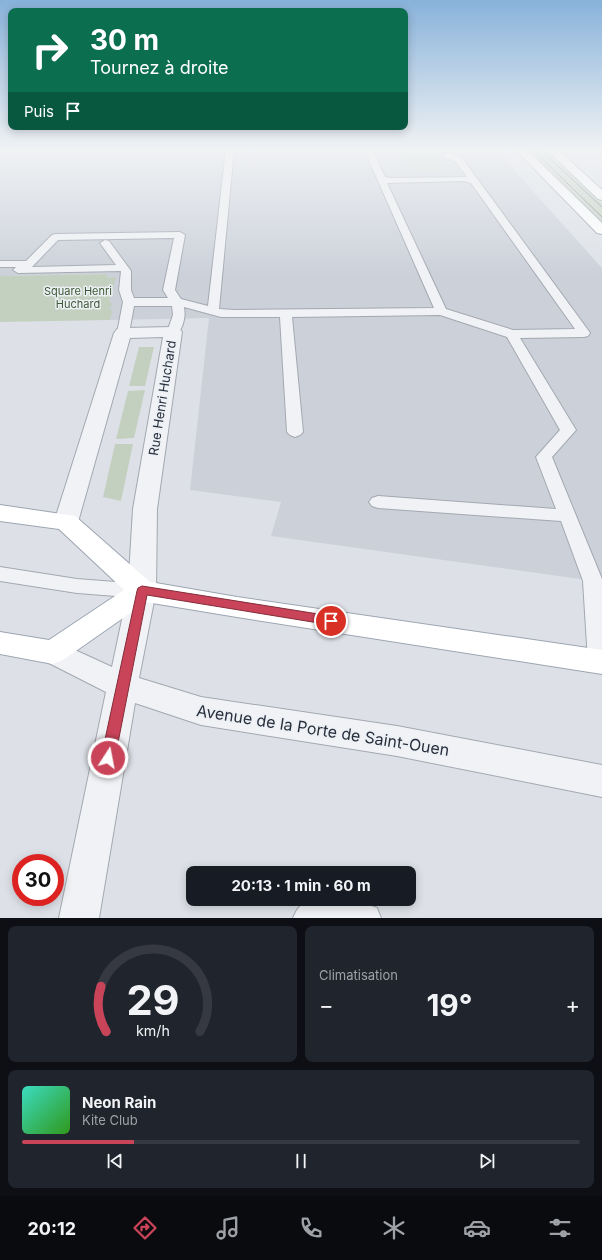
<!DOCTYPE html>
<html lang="fr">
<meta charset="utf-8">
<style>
:root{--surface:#171b24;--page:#20242c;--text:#f1f3f6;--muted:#9ea1a6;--line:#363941;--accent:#ca4459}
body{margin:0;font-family:Inter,sans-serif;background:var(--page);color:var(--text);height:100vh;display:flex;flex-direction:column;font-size:15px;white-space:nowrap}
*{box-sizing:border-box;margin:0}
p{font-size:13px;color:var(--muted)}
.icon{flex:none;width:22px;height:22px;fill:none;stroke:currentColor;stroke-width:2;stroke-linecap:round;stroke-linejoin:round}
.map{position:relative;height:918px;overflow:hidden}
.details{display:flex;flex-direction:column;gap:8px;padding:8px;background:#0d0f14;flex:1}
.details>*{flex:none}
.hud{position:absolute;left:8px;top:8px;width:400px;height:122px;border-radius:8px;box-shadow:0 2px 10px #0003;background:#0b6e4f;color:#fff;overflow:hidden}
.speed{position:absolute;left:12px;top:854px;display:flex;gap:8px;font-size:20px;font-weight:700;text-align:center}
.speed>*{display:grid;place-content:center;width:52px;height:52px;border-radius:50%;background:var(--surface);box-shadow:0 2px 10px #0003;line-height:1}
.speed .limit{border:6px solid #d22;background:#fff;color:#111}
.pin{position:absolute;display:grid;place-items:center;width:34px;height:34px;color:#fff;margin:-17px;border:2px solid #fff;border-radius:50%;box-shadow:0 1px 4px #0007}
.me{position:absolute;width:44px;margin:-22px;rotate:11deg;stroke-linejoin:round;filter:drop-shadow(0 0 3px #0008)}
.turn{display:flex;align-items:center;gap:14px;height:84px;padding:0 16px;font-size:18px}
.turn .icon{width:52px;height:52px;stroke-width:2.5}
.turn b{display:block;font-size:28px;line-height:34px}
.then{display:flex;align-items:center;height:38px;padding:0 16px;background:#0003;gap:8px;font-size:15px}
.big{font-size:30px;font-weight:700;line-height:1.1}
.details .card{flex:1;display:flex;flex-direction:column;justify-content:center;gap:6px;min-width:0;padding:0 14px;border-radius:8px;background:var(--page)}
.details .dial{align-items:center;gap:0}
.dial svg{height:104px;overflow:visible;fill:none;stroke:var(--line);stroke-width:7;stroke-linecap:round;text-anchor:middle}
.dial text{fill:var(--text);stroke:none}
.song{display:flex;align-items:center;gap:12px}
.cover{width:48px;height:48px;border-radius:6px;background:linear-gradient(135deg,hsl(170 70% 55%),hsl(110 70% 35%))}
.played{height:4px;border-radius:2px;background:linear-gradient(90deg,var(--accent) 20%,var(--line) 20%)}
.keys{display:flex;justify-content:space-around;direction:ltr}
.heat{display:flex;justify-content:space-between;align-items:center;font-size:22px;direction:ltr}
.details .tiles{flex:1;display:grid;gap:8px;grid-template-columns:1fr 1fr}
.card:last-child{grid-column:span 2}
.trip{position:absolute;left:186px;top:866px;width:230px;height:40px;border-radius:8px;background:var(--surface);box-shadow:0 2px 10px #0003;font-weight:700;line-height:40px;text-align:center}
.tabs{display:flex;height:64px;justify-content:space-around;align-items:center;background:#090b0e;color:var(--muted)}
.tabs .icon{width:28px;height:28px}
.tabs .on{color:var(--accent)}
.tabs b{font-size:18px;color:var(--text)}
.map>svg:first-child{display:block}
.built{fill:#cbd0d9}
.green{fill:#c3d0bf}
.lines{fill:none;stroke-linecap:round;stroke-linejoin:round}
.lane-casing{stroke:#a3a8b1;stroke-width:2}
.street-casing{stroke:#a3a8b1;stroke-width:2}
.primary-casing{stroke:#9da5b2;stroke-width:2}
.lane{fill:#f0f2f5;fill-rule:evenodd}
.street{fill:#f0f2f5;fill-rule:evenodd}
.primary{fill:#fff;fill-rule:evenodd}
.tram{stroke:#778190;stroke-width:1}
.route{fill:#ca4459;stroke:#832c3a}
.labels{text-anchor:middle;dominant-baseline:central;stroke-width:3;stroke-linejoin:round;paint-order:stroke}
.far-park-label{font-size:11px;fill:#3c5835;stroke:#ecf0f4}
.street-label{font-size:13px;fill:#272f3d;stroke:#ecf0f4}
.near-street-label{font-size:16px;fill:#272f3d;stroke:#ecf0f4}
</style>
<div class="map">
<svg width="602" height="918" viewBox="0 0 602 918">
<rect width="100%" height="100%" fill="#dde1e7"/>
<path class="built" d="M0 149H495L602 268V582L271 536 281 502 190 490 209 318 110 320 112 311 110 310 109 302 115 278H106L107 274 0 276Z"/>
<g class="green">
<path d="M527 149H544L602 203V222Z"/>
<path d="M401 156H437L446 170H413L410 165H406Z"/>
<path d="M108 274 106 278 116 277 109 302 112 303 110 310H113L110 320 0 322V276Z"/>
<path d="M139 347H154L145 386H129Z"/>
<path d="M145 390 134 438 116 439 128 391Z"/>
<path d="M115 444H133L121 501 103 497Z"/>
</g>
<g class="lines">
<g class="lane-casing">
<g id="lane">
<path d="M226 149H234L219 309 235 310 434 308 364 149H372L385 177 391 178 467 177 456 162 444 157V153H450L462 158 588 330 590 333 588 336 584 337 520 338 576 430 552 457 602 579V669L599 670 591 667 588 661 583 581 561 521 378 508 372 506 369 502 372 498 378 496 556 509 536 457 560 430 507 337 440 315 292 317 303 432 300 435 295 437 290 435 287 432 280 317H221L184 307C186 317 183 327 177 335H169L167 332 173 315 172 306H134L129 333 127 336H119L117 333 123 302 119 290 121 271 18 273 13 270 16 267H0V261H26L52 235 55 234 180 232 185 235 175 290 181 299 208 306ZM464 181 471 183 575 329 513 330 446 309 387 183ZM174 238 163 290 168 298H134L131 290V271L109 241 105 240 100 243 116 265 32 267 58 240Z"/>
<path d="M0 567 77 579 142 584 149 586 152 591 149 596 142 598 77 593 0 581Z"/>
<path d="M318 899C339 899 357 900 377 908L381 918H293C299 904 303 902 318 899Z"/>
</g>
</g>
<g class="street-casing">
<path id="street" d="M173 327 179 328 182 332 157 509 156 591 139 678 201 697 397 726 602 765V797L397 756 201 725 135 703 99 918H59L106 692 43 660 38 652 43 644 53 640 112 667 128 591 133 509 163 337 130 338 78 522 75 528 66 530 57 528 54 522 114 333 117 329 123 328Z"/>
</g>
<g class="primary-casing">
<g id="primary">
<path d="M515 149H526L602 223V234L597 233Z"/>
<path d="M546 149H557L602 190V200L598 199Z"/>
<path d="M0 505 75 516 150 582 237 597 602 650V674L237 617 146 602 63 660 53 664 0 654V632L49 640 124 590 59 529 0 521Z"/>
</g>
</g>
<use href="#lane" class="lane"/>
<use href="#street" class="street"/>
<use href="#primary" class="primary"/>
<g class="tram">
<path d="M532 149 602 217"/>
<path d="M545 154 602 207"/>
</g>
</g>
<linearGradient id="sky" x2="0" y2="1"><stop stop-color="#88b2da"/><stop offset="0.54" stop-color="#f0f2f4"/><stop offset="1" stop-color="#f0f2f4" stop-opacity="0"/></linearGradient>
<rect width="602" height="277" fill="url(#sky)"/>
<path class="route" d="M142 586 331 616 336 618 337 621 336 624 331 625 147 595 115 758 113 763 108 764 103 763 101 758 137 591 138 588Z"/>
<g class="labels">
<g class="far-park-label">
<text x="78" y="291">Square Henri<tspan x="78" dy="13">Huchard</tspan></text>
</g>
<g class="street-label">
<text transform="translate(162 398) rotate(-81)">Rue Henri Huchard</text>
</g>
<g class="near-street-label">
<text transform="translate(323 730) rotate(9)">Avenue de la Porte de Saint-Ouen</text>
</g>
</g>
</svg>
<div class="speed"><div class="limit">30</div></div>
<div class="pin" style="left:331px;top:621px;background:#d93025"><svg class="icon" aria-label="arrive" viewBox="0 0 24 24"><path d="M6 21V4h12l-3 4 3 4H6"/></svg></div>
<svg class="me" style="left:108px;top:758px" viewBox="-20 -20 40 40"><circle r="17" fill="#ca4459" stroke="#fff" stroke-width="3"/><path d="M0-11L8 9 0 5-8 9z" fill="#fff"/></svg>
<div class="trip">20:13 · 1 min · 60 m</div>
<div class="hud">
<div class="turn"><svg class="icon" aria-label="right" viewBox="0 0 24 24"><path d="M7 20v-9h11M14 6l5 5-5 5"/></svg><div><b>30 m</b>Tournez à droite</div></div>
<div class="then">Puis<svg class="icon" aria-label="arrive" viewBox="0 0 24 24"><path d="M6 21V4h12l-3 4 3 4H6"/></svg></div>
</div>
</div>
<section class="details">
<div class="tiles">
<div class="card dial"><svg viewBox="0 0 100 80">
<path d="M14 69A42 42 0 1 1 86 69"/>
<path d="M14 69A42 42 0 0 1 10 34" stroke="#ca4459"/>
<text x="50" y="56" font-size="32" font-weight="700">29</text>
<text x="50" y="72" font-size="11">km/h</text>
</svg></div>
<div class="card"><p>Climatisation</p>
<div class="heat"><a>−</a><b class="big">19°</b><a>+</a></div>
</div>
<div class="card">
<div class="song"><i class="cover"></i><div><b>Neon Rain</b><p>Kite Club</p></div></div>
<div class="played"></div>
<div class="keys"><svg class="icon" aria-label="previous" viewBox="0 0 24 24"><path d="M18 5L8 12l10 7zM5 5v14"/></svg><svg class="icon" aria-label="pause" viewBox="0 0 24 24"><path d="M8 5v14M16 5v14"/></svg><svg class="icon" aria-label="next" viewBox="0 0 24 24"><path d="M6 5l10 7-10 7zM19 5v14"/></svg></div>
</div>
</div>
</section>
<nav class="tabs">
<b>20:12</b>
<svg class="icon on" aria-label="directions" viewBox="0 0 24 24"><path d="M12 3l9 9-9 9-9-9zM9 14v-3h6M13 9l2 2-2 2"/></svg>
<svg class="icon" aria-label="music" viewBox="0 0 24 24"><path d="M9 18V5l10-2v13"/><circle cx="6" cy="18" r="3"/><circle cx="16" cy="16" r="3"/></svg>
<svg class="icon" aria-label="phone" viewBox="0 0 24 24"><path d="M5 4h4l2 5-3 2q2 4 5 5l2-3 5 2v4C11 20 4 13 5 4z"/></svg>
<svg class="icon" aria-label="climate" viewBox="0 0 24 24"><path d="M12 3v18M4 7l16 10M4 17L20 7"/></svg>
<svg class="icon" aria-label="car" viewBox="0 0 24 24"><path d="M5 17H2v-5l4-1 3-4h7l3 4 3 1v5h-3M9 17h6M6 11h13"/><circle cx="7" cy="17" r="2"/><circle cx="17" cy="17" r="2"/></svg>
<svg class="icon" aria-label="filters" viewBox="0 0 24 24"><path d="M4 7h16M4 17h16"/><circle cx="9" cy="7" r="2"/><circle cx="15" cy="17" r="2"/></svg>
</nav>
